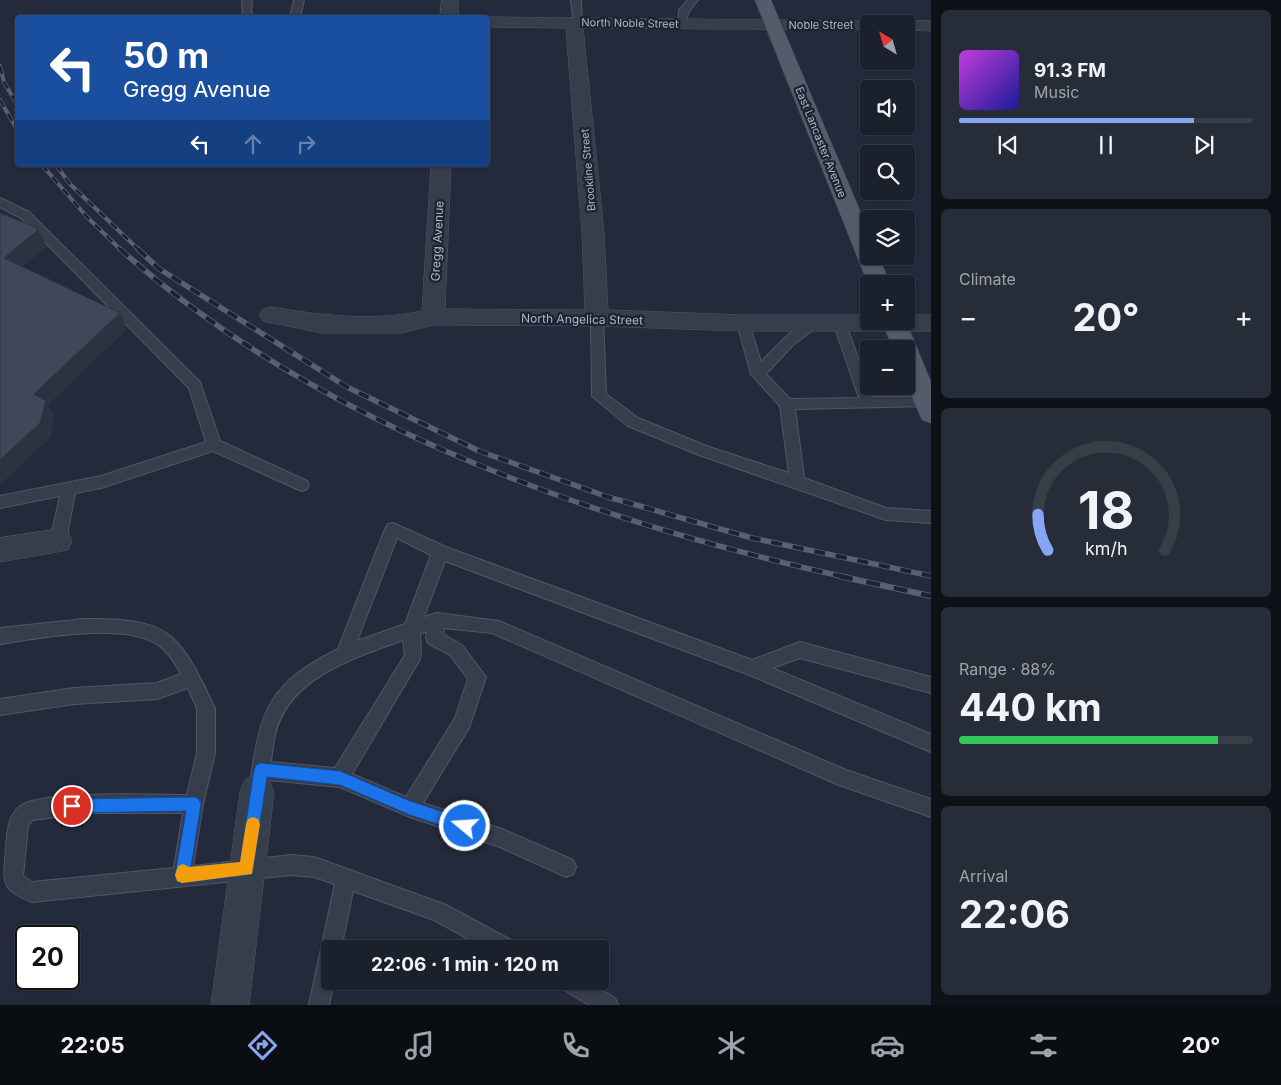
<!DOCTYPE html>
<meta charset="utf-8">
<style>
:root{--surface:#1a202c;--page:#272d38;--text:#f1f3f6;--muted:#9fa3a9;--line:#383e48;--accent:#87a5f6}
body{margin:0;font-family:Inter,sans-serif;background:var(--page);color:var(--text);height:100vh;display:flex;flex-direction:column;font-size:19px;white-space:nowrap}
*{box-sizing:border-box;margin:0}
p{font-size:16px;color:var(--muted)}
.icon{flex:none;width:28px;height:28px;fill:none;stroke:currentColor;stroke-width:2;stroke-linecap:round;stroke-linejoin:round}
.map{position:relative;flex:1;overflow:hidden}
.sheet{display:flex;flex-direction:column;gap:10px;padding:10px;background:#0e1218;width:350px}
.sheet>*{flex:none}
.hud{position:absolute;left:15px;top:15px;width:475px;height:152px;border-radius:5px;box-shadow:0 1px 4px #0004,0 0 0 1px var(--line);background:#1a4fa0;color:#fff;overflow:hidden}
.needle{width:32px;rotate:323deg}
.tools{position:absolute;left:860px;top:15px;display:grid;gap:10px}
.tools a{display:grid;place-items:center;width:55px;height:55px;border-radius:5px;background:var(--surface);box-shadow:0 1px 4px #0004,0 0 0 1px var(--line);font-size:25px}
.speed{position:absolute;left:15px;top:925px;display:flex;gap:10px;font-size:25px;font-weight:700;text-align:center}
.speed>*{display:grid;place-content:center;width:65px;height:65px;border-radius:50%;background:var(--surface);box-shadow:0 1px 4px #0004,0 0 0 1px var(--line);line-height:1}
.speed .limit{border:2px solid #111;border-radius:8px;background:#fff;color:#111}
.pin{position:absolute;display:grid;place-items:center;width:42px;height:42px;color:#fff;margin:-21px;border:2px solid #fff;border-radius:50%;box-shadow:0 1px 5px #0007}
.me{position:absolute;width:55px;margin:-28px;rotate:288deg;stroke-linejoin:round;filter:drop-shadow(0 0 4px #0008)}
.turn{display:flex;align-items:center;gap:18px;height:105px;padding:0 25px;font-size:22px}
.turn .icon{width:65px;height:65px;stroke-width:2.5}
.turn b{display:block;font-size:35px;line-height:42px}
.lanes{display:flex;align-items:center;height:48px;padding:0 25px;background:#0003;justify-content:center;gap:25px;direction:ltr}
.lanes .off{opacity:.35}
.big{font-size:38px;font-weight:700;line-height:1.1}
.sheet .tile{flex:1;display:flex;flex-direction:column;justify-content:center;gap:8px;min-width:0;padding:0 18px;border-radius:8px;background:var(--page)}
.sheet .dial{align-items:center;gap:0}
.dial svg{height:130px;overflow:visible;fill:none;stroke:var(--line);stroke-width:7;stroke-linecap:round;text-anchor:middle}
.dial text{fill:var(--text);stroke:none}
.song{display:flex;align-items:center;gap:15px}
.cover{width:60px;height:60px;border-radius:8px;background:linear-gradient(135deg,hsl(290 70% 55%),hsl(240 70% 35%))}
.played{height:5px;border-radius:2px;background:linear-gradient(90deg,var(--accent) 80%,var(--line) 80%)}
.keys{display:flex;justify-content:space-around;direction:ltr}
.heat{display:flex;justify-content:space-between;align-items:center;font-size:28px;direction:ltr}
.charge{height:8px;border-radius:4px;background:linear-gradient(90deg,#34c759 88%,var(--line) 0)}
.trip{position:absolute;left:321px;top:940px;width:288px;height:50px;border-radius:5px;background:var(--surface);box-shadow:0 1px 4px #0004,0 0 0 1px var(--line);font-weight:700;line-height:50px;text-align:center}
.tab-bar{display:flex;height:80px;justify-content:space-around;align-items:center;background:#0a0d12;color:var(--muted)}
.tab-bar .icon{width:35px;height:35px}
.tab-bar .selected{color:var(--accent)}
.tab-bar b{font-size:22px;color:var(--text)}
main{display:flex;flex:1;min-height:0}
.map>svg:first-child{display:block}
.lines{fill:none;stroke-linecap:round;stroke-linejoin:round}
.service-casing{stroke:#525766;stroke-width:2}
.minor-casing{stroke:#525766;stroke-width:1}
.primary-casing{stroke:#404654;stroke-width:1}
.service{fill:#363d4b;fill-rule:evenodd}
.minor{fill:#363d4b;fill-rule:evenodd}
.primary{fill:#545b6b;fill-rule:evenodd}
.rail-far2-casing{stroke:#586072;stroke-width:4}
.rail-far1-casing{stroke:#586072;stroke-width:5.5}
.rail-casing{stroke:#586072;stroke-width:6}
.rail-far2{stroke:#1c2230;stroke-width:2.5;stroke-dasharray:8;stroke-linecap:butt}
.rail-far1{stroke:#1c2230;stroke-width:4;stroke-dasharray:11;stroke-linecap:butt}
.rail{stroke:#1c2230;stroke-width:4.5;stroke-dasharray:14;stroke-linecap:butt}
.shaded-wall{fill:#2c3240}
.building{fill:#3f485b;stroke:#2c3240}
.route{fill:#1a73e8;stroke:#114b97}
.slow{fill:#f59e0b}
.labels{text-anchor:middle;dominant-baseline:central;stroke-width:4.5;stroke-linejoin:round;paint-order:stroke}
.far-street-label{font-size:11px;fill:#b2b7c7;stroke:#1c2230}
.street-label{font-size:12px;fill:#b2b7c7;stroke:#1c2230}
</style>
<main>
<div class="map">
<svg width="931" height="1005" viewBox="0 0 931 1005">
<rect width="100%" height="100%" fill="#232a3b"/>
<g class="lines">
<g class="service-casing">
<g id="service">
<path d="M242 0H252L251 13 257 18 243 16Z"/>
<path d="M294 0H304L300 18H290Z"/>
<path d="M571 0H581L582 25 574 23Z"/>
<path d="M688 0H698L689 11 684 26H678L679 10Z"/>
<path d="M0 198 29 212 200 382 220 441 307 481 309 485 307 489 302 491 297 489 213 451 101 488 75 493 66 541 63 546 58 548 53 546 50 541 60 496 0 508V496L101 476 206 442 189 388 21 218 0 207Z"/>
<path d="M597 313 603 318 606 394 638 418 709 447 789 473 780 406 751 374 737 323 743 318 748 320 761 362C772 351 804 314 820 319L821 322 820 325 793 345 766 374 790 399 859 398 833 322 834 319H844L872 397H927L931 398V406L795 409 804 478 886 508 931 511V523L886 520 699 455 628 426 592 396 591 318Z"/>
<path d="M393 523 446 547 752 660 800 642 931 677V693L800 658 772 668 931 734V752L747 674 445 561 424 617 437 613 499 621 846 770 931 799V817L839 785 492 633 444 628 443 634 462 645 486 677 469 728 423 803 502 829 573 860 576 867 573 874 566 877 500 847 410 817 340 787 268 780 266 784 260 787 254 784 251 778C261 706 271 683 338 649L385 529 388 524ZM397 538 431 555 405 624 357 641ZM427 631 426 638 428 643 450 655 468 679 455 718 406 797 352 774 419 661 421 656 420 634ZM403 640 405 655 335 768 271 762C272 753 273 744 275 735 288 677 355 658 403 640Z"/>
<path d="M84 619C166 618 178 630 212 702L215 708V753L203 804 193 866 291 855 314 857 446 905 515 942 518 949H487L434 920 353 891 341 949H330V981H334L329 1005H309L335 884 314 877 291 875 32 902C7 892 2 887 5 860 7 844 5 817 20 806 42 790 155 795 187 795L197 753V708L188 688 157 699 74 704 0 715V699L74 688 157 683 181 674C175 663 168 651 157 644 122 622 40 638 0 644V628ZM90 813H183L174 868 32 882 23 876 28 826 32 820Z"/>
<path d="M558 981H588L615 998 618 1005H589L561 988Z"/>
</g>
</g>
<g class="minor-casing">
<g id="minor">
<path d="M442 0H458V18H440Z"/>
<path d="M488 17 875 21 877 24H869V30L583 28 604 233 608 310 743 315H869V321H906V315H931V331H743L597 326 433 325 402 333H323L263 321 259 315 263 309 271 307C320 315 372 322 422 311L431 165H451L445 309 585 310 582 233 566 28 488 27V18H485Z"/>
<path d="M906 20 931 21V31L906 30V24H898Z"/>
<path d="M58 529 68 532 72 541 68 550 0 562V538Z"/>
<path d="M257 775 269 780 274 792 249 1005H211L240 792 245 780Z"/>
</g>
</g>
<g class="primary-casing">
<g id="primary">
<path d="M755 0H771L869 232V256H879L890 284H869V286L868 284Z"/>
<path d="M882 321H906L931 382V423L922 420 906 383V349H893Z"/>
</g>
</g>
<use href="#service" class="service"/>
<use href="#minor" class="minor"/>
<use href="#primary" class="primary"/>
<g class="rail-far2-casing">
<g id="rail-far2">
<path d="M0 66 4 82 18 106"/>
<path d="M0 100 18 131"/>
<path d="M42 165 87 217 121 250"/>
<path d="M56 165 70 184 139 250"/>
</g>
</g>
<g class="rail-far1-casing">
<g id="rail-far1">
<path d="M120 249C316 424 592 521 845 577"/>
<path d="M138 249 158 268 347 387 479 451 608 497 752 538 931 576"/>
</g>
</g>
<g class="rail-casing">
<path id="rail" d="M839 576 931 596"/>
</g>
<use href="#rail-far2" class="rail-far2"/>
<use href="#rail-far1" class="rail-far1"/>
<use href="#rail" class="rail"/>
</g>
<g class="shaded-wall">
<path d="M38 230 47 247 13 274 4 258Z"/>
<path d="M120 313 127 329 48 405 55 416 50 438 0 485V460L34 394Z"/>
</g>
<path class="building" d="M0 213 35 227 38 230 4 258 120 313 34 394 46 401 40 423 0 460Z"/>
<path class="route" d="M261 763 340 771 410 801 465 819 470 821 472 826 470 831 465 833 410 815 340 785 267 777 252 874 182 883 177 881 175 875 186 811 72 813 67 811 65 806 67 801 72 799 194 797 199 799 201 804 191 867 240 862 254 770 256 765Z"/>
<path class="slow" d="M253 817 258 819 260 824 252 874 182 883 177 881 175 875 178 866 183 864 189 867 240 862 246 824 248 819Z"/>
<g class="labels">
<g class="far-street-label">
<text transform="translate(630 23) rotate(1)">North Noble Street</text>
<text x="821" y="25">Noble Street</text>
<text transform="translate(821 142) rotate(68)">East Lancaster Avenue</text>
<text transform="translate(588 170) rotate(-95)">Brookline Street</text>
</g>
<g class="street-label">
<text transform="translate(437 241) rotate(-87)">Gregg Avenue</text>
<text transform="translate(582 319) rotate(1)">North Angelica Street</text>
</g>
</g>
</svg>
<div class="tools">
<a><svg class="needle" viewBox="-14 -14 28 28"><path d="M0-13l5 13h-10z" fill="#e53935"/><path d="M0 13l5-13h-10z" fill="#9fa3a9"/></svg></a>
<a><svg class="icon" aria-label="sound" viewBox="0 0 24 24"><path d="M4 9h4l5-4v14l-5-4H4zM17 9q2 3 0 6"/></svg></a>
<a><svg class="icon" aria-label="search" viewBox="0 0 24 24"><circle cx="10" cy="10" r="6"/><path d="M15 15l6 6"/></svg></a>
<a><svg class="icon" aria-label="layers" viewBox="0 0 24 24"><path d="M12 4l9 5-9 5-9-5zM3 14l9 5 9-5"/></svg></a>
<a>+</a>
<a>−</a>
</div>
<div class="speed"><div class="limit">20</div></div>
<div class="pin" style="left:72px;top:806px;background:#d93025"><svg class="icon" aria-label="arrive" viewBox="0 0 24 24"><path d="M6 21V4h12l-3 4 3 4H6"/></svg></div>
<svg class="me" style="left:465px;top:826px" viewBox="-20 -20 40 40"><circle r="17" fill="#1a73e8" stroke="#fff" stroke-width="3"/><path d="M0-11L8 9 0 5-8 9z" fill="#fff"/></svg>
<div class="trip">22:06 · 1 min · 120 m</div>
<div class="hud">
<div class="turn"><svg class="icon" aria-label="left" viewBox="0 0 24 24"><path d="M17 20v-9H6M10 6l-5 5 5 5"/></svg><div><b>50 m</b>Gregg Avenue</div></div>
<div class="lanes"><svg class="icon" aria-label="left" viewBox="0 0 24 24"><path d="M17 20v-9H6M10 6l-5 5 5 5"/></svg><svg class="icon off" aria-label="ahead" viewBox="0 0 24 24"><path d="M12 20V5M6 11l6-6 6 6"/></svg><svg class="icon off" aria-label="right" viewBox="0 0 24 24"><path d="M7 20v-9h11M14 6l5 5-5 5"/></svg></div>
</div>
</div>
<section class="sheet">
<div class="tile">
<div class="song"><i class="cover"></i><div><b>91.3 FM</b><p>Music</p></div></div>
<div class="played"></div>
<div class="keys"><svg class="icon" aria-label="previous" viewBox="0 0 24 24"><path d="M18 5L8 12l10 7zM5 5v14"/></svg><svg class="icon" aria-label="pause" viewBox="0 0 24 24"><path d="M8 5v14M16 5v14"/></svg><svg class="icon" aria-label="next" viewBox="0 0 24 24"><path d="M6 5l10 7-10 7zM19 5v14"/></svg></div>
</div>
<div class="tile"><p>Climate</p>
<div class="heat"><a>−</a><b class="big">20°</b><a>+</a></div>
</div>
<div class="tile dial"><svg viewBox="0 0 100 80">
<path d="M14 69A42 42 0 1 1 86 69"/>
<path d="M14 69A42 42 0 0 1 8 47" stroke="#87a5f6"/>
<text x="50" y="56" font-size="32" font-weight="700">18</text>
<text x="50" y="72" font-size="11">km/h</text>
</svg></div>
<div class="tile"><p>Range · 88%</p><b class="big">440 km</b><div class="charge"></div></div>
<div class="tile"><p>Arrival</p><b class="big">22:06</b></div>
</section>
</main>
<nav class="tab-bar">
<b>22:05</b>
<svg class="icon selected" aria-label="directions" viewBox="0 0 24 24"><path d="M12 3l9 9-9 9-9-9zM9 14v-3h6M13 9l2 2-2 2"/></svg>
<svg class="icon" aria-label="music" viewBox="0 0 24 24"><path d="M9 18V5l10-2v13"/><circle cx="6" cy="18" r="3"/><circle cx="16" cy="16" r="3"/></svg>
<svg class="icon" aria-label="phone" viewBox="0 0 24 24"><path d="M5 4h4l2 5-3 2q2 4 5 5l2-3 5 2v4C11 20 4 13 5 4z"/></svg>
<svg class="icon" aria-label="climate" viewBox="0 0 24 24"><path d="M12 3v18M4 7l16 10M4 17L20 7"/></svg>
<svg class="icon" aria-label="car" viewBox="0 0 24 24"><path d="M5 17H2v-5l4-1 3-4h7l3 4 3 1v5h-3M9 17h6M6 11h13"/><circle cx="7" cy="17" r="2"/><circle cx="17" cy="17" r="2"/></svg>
<svg class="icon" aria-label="filters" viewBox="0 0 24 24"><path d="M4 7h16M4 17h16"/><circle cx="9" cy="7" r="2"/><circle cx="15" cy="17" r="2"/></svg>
<b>20°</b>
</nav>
